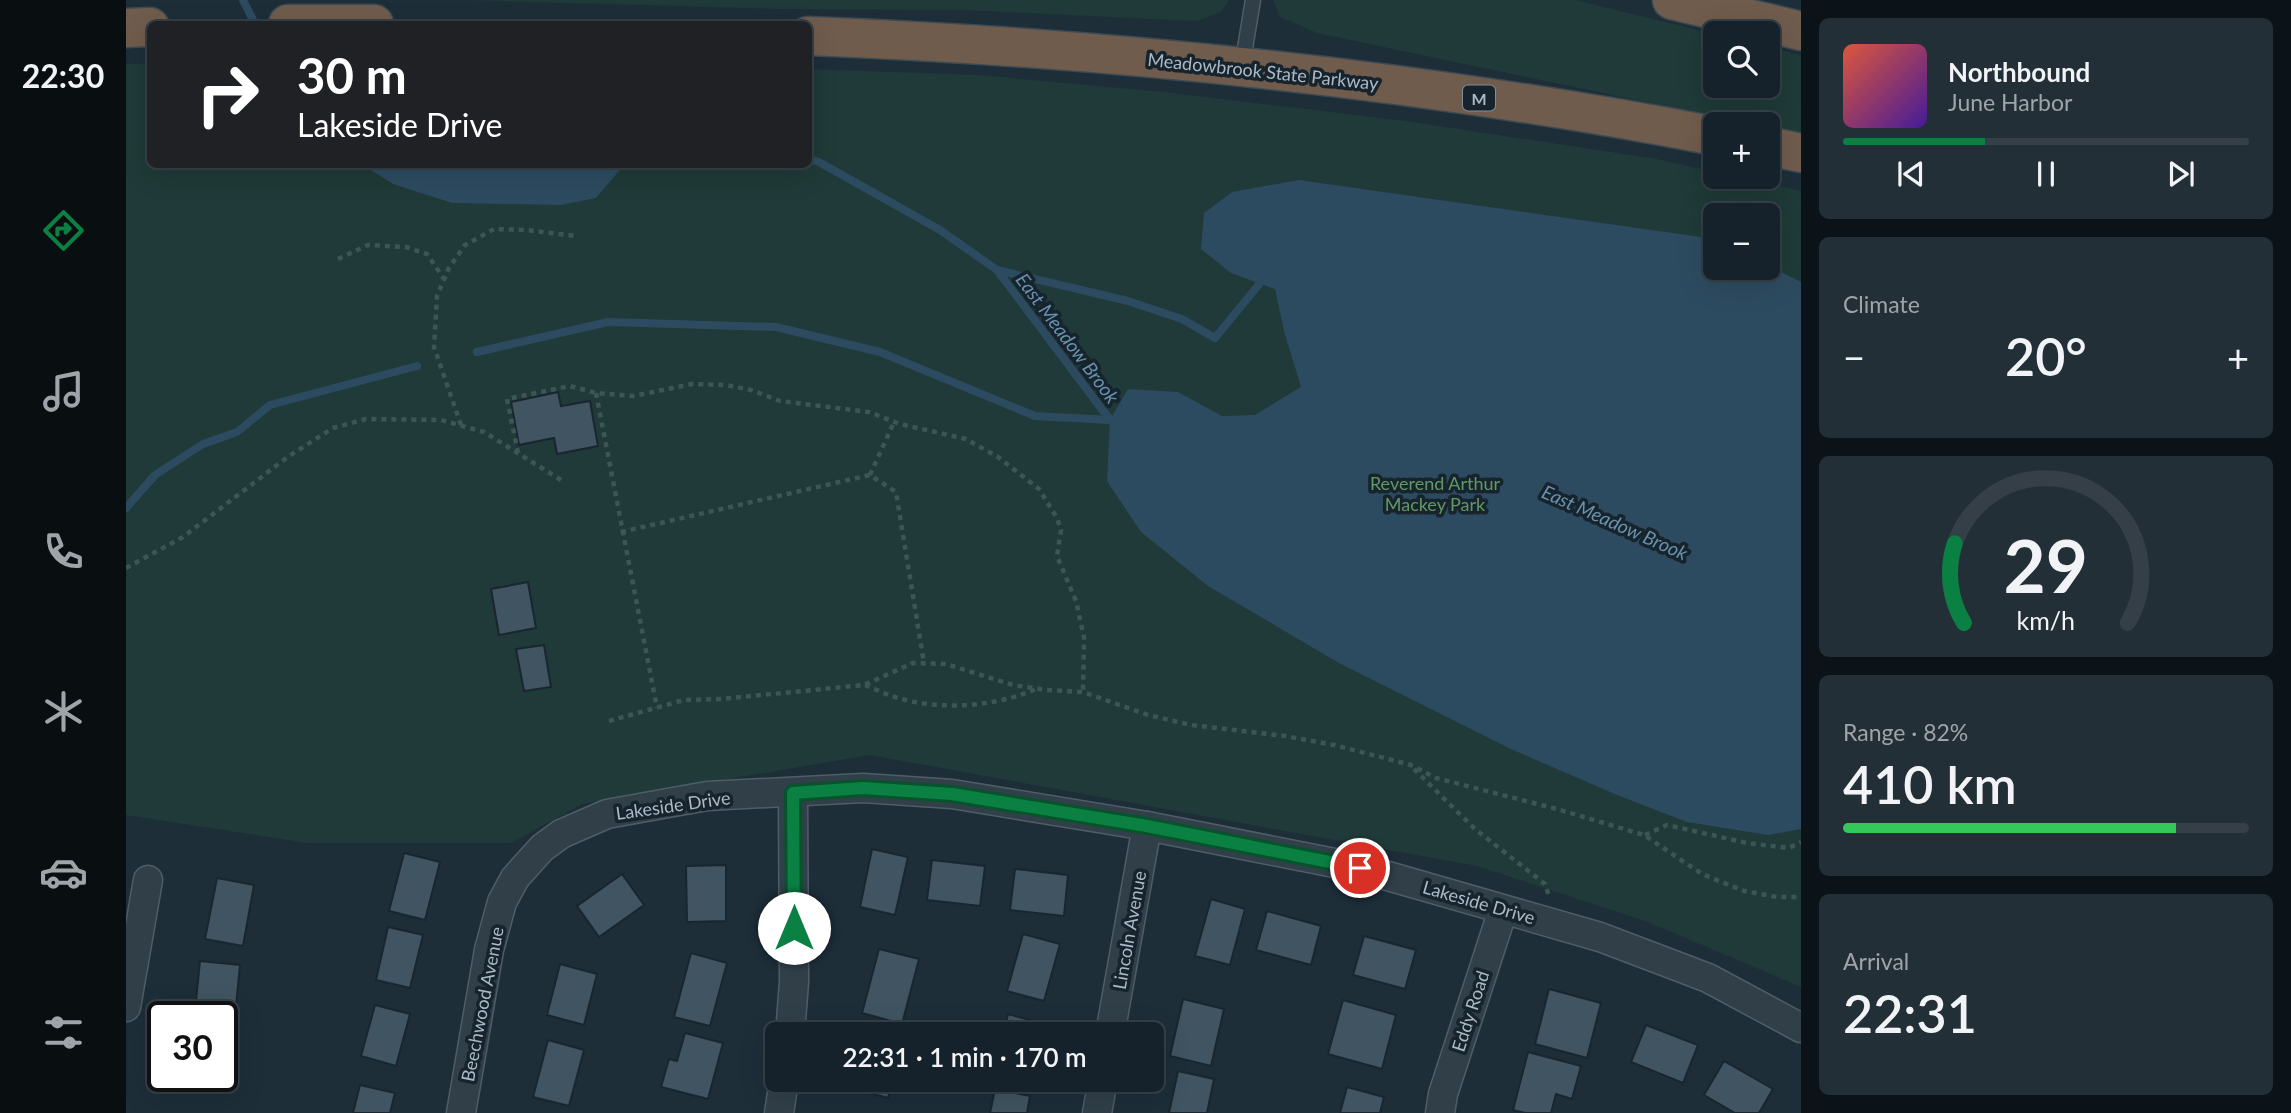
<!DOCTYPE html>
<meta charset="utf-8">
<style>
:root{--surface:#16222b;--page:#232f37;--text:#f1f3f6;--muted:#9ea4a9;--line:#353f47;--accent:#0b8043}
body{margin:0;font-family:Lato,sans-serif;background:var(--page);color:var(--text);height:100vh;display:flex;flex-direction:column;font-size:26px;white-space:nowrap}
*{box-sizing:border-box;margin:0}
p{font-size:23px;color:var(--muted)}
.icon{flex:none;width:38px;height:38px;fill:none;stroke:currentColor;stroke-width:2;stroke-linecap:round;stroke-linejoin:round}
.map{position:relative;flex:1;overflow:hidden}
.sheet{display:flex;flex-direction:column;gap:18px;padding:18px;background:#0c1318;width:490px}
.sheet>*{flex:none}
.top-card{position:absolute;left:21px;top:21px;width:665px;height:147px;border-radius:10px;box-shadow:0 7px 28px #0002,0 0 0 2px var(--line);background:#202124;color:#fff;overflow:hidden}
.controls{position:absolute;left:1577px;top:21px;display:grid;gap:14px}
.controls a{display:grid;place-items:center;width:77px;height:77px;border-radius:10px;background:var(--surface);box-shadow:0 7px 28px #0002,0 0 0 2px var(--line);font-size:35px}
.speed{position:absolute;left:21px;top:1001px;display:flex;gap:14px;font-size:35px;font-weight:700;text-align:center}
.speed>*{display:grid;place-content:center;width:91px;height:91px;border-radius:50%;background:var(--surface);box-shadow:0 7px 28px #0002,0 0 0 2px var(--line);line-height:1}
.speed .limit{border:4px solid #111;border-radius:10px;background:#fff;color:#111}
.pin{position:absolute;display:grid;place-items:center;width:60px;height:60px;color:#fff;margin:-30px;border:4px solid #fff;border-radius:50%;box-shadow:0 2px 7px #0007}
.me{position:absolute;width:77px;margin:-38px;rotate:0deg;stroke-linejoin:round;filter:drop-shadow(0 0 5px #0008)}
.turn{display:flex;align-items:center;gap:24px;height:147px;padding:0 35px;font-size:32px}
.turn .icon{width:91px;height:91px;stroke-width:2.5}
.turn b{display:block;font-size:49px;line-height:60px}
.big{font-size:52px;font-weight:600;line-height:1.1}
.sheet .card{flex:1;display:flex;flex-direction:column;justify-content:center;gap:10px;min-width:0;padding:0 24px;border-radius:10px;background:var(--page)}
.sheet .dial{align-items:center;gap:0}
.dial svg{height:182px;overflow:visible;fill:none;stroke:var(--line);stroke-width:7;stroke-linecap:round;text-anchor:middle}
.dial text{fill:var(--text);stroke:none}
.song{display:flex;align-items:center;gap:21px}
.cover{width:84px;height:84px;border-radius:10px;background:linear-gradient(135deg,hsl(10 70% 55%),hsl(260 70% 35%))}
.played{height:7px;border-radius:4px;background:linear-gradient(90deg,var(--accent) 35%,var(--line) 35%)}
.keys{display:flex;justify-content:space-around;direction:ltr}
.heat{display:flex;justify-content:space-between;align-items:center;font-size:38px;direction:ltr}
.charge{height:10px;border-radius:5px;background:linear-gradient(90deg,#34c759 82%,var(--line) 0)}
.trip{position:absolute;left:639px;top:1022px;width:399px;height:70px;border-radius:10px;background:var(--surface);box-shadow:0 7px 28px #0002,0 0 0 2px var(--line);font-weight:600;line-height:70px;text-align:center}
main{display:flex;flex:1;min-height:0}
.tabs{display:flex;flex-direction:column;width:126px;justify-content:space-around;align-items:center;background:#090e11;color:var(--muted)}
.tabs .icon{width:49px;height:49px}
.tabs .selected{color:var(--accent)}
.tabs b{font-size:32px;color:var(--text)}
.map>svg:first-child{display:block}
.green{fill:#1f3a38;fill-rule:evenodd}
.water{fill:#2d4b60}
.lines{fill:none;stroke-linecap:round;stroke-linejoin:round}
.stream{stroke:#2d4b60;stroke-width:8}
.building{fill:#405461;stroke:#19262f;stroke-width:2}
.service-casing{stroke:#4f5d67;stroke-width:17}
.minor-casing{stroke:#4f5d67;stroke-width:31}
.motorway-casing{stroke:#3c4a53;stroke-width:41}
.path{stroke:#3d5655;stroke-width:4.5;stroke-dasharray:5 5;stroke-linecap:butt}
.service{stroke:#313f49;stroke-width:14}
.minor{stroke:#313f49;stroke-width:28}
.motorway{stroke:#705c4d;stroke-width:38}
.route-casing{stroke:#07532c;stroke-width:18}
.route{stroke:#0b8043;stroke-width:12}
.labels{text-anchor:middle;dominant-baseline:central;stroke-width:7;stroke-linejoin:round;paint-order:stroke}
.shield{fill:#17242d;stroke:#7f8d98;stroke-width:2}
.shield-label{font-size:16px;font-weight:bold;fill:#abbac6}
.street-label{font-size:18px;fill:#abbac6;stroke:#17242d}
.park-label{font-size:18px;fill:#619964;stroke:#17242d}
.water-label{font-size:19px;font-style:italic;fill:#6892ae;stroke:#17242d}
</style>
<main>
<nav class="tabs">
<b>22:30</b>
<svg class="icon selected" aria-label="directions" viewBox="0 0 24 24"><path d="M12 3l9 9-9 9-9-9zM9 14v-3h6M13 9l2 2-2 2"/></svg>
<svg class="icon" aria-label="music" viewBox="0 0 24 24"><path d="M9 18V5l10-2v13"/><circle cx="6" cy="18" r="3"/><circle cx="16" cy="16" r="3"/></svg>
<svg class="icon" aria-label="phone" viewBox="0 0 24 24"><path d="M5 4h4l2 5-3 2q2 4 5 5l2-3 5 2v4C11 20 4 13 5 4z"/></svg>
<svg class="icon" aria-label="climate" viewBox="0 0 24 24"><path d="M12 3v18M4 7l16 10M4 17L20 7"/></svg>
<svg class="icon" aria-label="car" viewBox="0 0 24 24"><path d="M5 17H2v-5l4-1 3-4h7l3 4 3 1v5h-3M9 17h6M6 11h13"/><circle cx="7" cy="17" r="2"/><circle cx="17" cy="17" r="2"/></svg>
<svg class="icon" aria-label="filters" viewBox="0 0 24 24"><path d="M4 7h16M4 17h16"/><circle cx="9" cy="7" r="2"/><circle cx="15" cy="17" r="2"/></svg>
</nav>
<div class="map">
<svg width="1675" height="1113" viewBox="0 0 1675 1113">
<rect width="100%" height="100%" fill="#1d2e39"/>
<g class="green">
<path d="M342 0H1103L1096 11 1071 21 840 10 651 9Z"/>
<path d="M1147 0H1449L1589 34V86H1642V47L1675 55V134L1642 128V124H1624L1191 33 1154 17Z"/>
<path d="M0 64H24V164H682L683 69 853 75 1039 92 1280 121 1531 159 1589 172V177H1609L1675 191V987L1522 922 1351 866 744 755 456 804 385 843H182L0 815ZM1589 215H1642V268H1589Z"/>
</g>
<g class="water">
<path d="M338 165 352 167 498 165 470 198 435 205 326 203 267 184 237 165Z"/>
<path d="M1173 180 1589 239V268H1642V265L1675 282V829L1642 835 1561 822 1491 795 1385 749 1213 663 1082 586 1015 532 981 481 984 420 1002 389 1052 392 1096 416 1129 415 1175 387 1158 331 1149 289 1105 273 1075 249 1078 213 1106 192Z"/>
</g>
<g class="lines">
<g class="stream">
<path d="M117 0 129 24"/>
<path d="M682 159 693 162 814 230 871 270 984 420 993 424"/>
<path d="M871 270 1002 301 1056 319 1089 338 1139 277"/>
<path d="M351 352 482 322 650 327 754 352 909 416 984 420"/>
<path d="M0 508 29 475 77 444 111 432 144 405 291 366"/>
</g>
</g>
<g class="building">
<path d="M432 392 435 406 464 401 472 446 431 454 428 438 393 445 385 402Z"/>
<path d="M402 582 410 628 373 635 365 589Z"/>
<path d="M418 645 425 687 398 691 390 649Z"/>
<path d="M746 849 782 857 769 915 734 907Z"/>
<path d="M278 853 314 862 299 920 263 911Z"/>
<path d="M806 860 859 866 854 906 801 900Z"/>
<path d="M600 865V921L561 922 560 866Z"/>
<path d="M889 869 942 875 938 916 884 910Z"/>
<path d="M496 874 518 905 473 937 451 906Z"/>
<path d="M91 878 128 885 117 946 79 939Z"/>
<path d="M1085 899 1119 909 1104 965 1069 956Z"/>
<path d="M1141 911 1195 926 1185 965 1130 950Z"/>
<path d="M262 927 297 935 284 988 250 980Z"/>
<path d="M897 934 934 944 918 1001 881 991Z"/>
<path d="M1238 936 1290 950 1279 989 1227 975Z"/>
<path d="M753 949 793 959 776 1024 736 1013Z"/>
<path d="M565 953 601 963 584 1026 548 1017Z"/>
<path d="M74 961 114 965 109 1016 69 1011Z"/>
<path d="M434 964 471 974 458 1025 421 1015Z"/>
<path d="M1423 989 1475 1003 1461 1058 1409 1044Z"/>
<path d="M1057 999 1098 1009 1085 1066 1044 1056Z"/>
<path d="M1217 1000 1270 1015 1256 1069 1202 1054Z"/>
<path d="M249 1005 284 1014 270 1066 235 1056Z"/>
<path d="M882 1014 919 1024 916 1034H877Z"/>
<path d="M1520 1025 1572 1045 1557 1083 1505 1062Z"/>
<path d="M559 1033 597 1043 582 1099 535 1087 543 1059 551 1061Z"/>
<path d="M422 1040 458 1050 443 1106 407 1097Z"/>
<path d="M1402 1052 1455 1066 1446 1099 1430 1094 1425 1113H1399L1387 1110Z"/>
<path d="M1598 1061 1647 1089 1633 1113H1609L1578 1095Z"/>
<path d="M1052 1071 1088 1079 1081 1113H1043Z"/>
<path d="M55 1076H95L93 1089 54 1082Z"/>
<path d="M730 1080H767L762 1098 728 1089Z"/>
<path d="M234 1085 269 1093 264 1113H227Z"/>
<path d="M1221 1087 1258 1097 1254 1113H1214Z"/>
<path d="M869 1089 904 1096 901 1113H864Z"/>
</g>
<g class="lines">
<g class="service-casing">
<path id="service" d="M1116 66 1127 0"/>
</g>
<g class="minor-casing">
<g id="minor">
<path d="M0 1007 22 880"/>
<path d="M664 1034 668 982 667 793"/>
<path d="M984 1034 1021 826"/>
<path d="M335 1113 363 950 376 902 389 878 416 848 435 834 481 814 581 796 737 788 826 794 1021 826 1234 868 1474 937 1582 978 1675 1028"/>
<path d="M653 1113 658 1080"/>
<path d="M971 1113 977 1080"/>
<path d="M1314 1113 1317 1094 1377 910"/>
</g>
</g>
<g class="motorway-casing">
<g id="motorway">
<path d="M1546 0 1675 31"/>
<path d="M162 24H248"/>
<path d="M0 28 24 27"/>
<path d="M682 36C986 48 1291 79 1589 136"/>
<path d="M1642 146 1675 153"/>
</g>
</g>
<g class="path">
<path d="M212 259 242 245 280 247 301 254 318 279"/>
<path d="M470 393 531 708"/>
<path d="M335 425 308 347 311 296 323 268 339 245 368 229 400 230 450 236"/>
<path d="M392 453 381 399 444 386 470 393 507 396 566 384 600 385 625 390 654 401 743 412 774 424 840 439 872 457 913 489 931 518 935 530 931 556 950 601 958 638 957 692"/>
<path d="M744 475 768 422"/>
<path d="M495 532 744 475 770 492 798 663"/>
<path d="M0 568 57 537 163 456 207 428 240 419 315 420 358 432 435 480"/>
<path d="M739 685C749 689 759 694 769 697 813 711 869 707 910 689"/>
<path d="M483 721 558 700 595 699 738 685 787 663 820 664 887 685 921 690 957 692 1022 715 1065 725 1159 736 1208 745 1285 765 1310 778 1431 809 1518 835 1576 874 1618 891 1651 897H1675"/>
<path d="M1288 769 1349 829 1419 884 1423 896"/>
<path d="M1519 835 1541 825 1621 843 1663 848 1675 842"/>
</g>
<use href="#service" class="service"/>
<use href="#minor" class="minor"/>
<use href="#motorway" class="motorway"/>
</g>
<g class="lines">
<g class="route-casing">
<path id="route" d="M668 928 667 793 737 788 826 794 1021 826 1234 868"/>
</g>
<use href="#route" class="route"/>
</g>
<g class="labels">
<rect class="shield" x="1337" y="85.5" width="32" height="25" rx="5"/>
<g class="shield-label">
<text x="1353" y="98">M</text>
</g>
<g class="street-label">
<text transform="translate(1137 71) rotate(6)">Meadowbrook State Parkway</text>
<text transform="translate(547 805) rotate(-8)">Lakeside Drive</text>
<text transform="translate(1353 902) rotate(16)">Lakeside Drive</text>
<text transform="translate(1003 930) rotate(-80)">Lincoln Avenue</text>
<text transform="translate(356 1004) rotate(-79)">Beechwood Avenue</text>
<text transform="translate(1344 1011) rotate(-72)">Eddy Road</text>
</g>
<g class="park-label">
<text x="1309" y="483">Reverend Arthur<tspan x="1309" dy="21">Mackey Park</tspan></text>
</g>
<g class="water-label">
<text transform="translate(942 338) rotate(53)">East Meadow Brook</text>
<text transform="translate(1489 522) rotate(24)">East Meadow Brook</text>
</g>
</g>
</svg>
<div class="controls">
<a><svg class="icon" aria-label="search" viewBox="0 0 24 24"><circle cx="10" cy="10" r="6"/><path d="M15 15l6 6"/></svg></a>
<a>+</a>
<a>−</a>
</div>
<div class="speed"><div class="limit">30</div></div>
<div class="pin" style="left:1234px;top:868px;background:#d93025"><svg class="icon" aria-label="arrive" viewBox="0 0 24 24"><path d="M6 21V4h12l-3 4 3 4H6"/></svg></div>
<svg class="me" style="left:668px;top:928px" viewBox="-20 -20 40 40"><circle r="19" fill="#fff"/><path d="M0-13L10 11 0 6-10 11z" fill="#0b8043"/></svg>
<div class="trip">22:31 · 1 min · 170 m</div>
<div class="top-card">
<div class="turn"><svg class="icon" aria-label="right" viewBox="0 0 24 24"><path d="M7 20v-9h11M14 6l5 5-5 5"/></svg><div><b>30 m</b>Lakeside Drive</div></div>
</div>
</div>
<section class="sheet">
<div class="card">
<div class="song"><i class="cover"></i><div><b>Northbound</b><p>June Harbor</p></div></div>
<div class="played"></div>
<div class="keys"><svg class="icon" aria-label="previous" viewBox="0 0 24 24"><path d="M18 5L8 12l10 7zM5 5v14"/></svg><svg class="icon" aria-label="pause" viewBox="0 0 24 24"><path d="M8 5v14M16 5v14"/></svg><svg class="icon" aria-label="next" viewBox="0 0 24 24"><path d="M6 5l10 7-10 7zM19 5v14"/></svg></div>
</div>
<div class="card"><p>Climate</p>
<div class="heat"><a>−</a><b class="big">20°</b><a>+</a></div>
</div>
<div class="card dial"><svg viewBox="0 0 100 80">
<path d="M14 69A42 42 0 1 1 86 69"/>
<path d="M14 69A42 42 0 0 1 10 34" stroke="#0b8043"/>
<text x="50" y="56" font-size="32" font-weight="700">29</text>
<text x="50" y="72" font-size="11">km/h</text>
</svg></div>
<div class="card"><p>Range · 82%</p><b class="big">410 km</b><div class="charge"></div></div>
<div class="card"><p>Arrival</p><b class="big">22:31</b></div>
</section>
</main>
